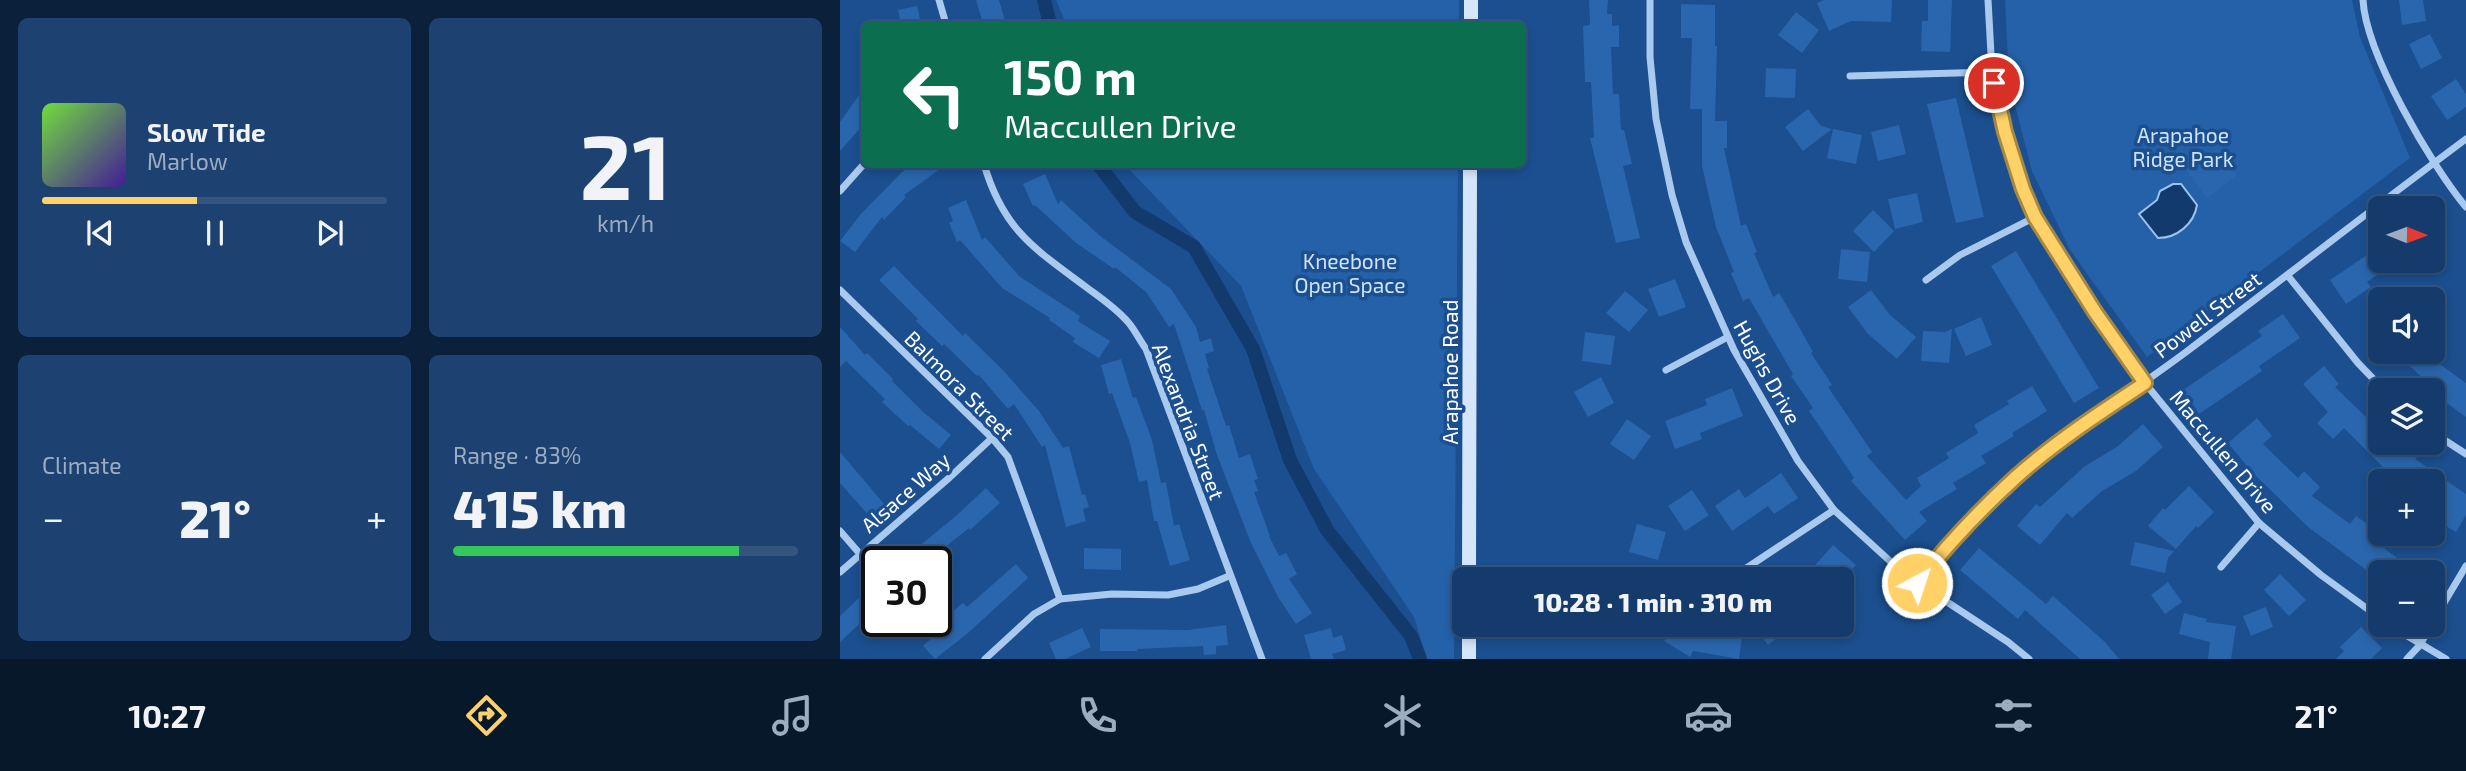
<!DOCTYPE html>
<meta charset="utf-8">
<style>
:root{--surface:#143b6b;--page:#1d4271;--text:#f1f3f6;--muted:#9dadc1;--line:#33557e;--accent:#ffd166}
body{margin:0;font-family:"Exo 2",sans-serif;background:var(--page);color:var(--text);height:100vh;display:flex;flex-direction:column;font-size:26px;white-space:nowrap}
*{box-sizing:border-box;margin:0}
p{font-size:23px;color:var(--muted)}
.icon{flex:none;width:38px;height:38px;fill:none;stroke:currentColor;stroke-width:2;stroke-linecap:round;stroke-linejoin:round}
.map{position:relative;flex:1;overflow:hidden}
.details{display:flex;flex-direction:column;gap:18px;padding:18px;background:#0b203b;width:840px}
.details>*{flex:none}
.banner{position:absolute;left:21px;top:21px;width:665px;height:147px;border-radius:10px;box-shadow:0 4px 10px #0003,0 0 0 2px var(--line);background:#0b6e4f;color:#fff;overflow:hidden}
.needle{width:46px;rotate:91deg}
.fabs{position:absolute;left:1528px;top:196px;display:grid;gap:14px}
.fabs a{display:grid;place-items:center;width:77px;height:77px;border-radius:10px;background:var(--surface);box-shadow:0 4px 10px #0003,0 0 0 2px var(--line);font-size:35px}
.speed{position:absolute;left:21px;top:546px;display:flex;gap:14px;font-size:35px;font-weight:700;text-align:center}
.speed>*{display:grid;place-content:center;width:91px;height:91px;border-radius:50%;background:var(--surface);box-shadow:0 4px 10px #0003,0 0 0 2px var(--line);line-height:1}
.speed .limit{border:4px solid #111;border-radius:10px;background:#fff;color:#111}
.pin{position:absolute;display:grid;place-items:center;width:60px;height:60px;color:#fff;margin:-30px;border:4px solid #fff;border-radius:50%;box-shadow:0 2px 7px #0007}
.me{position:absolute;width:77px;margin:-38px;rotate:40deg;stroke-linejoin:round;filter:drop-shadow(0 0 5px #0008)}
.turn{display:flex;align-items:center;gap:24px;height:147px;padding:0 28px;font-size:32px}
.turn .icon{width:91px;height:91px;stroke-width:2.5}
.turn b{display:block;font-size:49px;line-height:60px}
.big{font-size:52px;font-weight:800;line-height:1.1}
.details .card{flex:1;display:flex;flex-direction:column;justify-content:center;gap:10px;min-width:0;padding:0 24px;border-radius:10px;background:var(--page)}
.details .dial{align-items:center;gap:0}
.dial b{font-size:91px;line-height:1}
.song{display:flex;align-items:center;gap:21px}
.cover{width:84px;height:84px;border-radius:10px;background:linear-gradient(135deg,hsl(100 70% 55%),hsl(260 70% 35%))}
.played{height:7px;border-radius:4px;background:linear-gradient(90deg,var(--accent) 45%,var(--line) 45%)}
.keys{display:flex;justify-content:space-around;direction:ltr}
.heat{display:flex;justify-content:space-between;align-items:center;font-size:38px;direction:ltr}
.charge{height:10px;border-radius:5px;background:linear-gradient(90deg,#34c759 83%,var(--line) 0)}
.details .tiles{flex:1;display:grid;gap:18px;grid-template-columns:repeat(2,1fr)}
.trip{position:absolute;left:612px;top:567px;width:402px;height:70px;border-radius:10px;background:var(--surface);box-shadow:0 4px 10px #0003,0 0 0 2px var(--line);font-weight:800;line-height:70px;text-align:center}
.menu{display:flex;height:112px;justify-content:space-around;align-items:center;background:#08182b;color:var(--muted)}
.menu .icon{width:49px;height:49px}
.menu .selected{color:var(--accent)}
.menu b{font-size:32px;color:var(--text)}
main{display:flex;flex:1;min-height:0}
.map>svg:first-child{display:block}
.green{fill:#2461a8}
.water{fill:#123a6d;stroke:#9cc4f0;stroke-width:2}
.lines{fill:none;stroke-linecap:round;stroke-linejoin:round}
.canal{stroke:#123a6d;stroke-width:14}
.building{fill:#2a66ad}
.street{stroke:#a9c9ee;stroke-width:7}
.secondary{stroke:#d6e6fa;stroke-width:14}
.route-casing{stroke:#a68842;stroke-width:18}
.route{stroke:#ffd166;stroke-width:12}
.labels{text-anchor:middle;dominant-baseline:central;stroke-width:7;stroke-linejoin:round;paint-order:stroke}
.park-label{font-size:21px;fill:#cfe3fa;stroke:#1b4f8f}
.street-label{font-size:21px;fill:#fff;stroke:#1b4f8f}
</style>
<main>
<section class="details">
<div class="tiles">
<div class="card">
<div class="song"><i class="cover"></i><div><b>Slow Tide</b><p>Marlow</p></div></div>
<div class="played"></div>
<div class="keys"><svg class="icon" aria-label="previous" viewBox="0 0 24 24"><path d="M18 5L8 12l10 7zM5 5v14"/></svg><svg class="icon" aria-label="pause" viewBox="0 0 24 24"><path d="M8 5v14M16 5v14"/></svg><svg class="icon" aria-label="next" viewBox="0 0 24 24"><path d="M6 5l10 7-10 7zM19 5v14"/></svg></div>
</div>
<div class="card dial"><b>21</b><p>km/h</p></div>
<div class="card"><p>Climate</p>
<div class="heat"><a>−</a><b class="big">21°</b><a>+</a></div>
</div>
<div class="card"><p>Range · 83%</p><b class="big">415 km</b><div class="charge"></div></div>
</div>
</section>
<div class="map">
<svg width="1626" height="659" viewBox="0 0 1626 659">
<rect width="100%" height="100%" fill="#1b4f8f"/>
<g class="green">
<path d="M216 0H619V24H226Z"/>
<path d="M1165 0H1512L1520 37 1570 158 1307 357 1230 250 1192 171 1169 82Z"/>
<path d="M285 165H618L614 659H587L574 617 474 469 401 286Z"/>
</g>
<path class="water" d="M1333 184H1341L1357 205C1354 224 1337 238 1318 238L1299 214 1317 200 1320 191Z"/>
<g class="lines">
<g class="canal">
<path d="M204 0 210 24"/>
<path d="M258 164 295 212 354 247 413 349 450 460 487 530 571 636 580 659"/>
</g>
</g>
<g class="building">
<path d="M136 0H159L166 24H143Z"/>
<path d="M749 0H768L767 14H772V26L779 25V47H771L773 94H779L781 130H784L792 164 783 166 800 238 776 243 750 138 754 137 751 82H745L743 26 750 25Z"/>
<path d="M984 0H1052L1051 22 1011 21 989 31 977 3Z"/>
<path d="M1088 0H1112L1110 52 1081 51 1082 21H1088Z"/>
<path d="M1559 0H1583L1586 21 1562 25Z"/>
<path d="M841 4 875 5V46H877L875 121H887V148H884L901 226 906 224 917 252 914 253 933 297 939 293 954 318 973 352 971 353 992 385 988 387 1032 452 1027 456 1066 500 1081 486 1077 478 1109 458 1106 453 1138 433 1134 425 1169 404 1167 401 1192 386 1207 411 1172 433 1174 436 1141 456 1146 463 1113 483 1117 489 1079 512 1087 521 1065 540 1011 481 1014 478 969 411 973 408 951 376 953 374 909 298 903 301 891 273 894 272 876 227 862 166V109H850L852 38H841Z"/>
<path d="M77 6 81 24H61L58 10Z"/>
<path d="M956 12 979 30 962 53 938 35Z"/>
<path d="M1590 34 1602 58 1581 69 1569 44Z"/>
<path d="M926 68 956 69 955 98 925 97Z"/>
<path d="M1616 79 1626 94V107L1607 120 1591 96Z"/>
<path d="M24 88V124L0 151V122Z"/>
<path d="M1116 98 1144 217 1116 223 1087 104Z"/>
<path d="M968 109 981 126 992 129 963 151 945 127Z"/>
<path d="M1059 125 1066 154 1038 161 1031 132Z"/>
<path d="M993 129 1022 135 1016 164 987 158Z"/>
<path d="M1377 149 1397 175 1367 198 1347 172Z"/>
<path d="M72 164H107L64 195 66 197 44 220 42 217 15 252 0 241 20 215 62 172Z"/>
<path d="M205 174 218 204 221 200 259 235 331 289 356 327 360 342 371 338 374 351 365 354 369 368 367 369 386 426 389 425 399 458 410 454 418 479 414 480 418 491 414 492 430 536H429L439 556 446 553 457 574 449 579 472 613 456 624 438 597 411 543 377 455 364 410H362L334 324 329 327 306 292 275 267 274 269 236 243 195 205 193 206 183 184Z"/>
<path d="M1077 193 1083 222 1055 229 1048 199Z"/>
<path d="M126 200 142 240 145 237 179 276 240 316 238 321 270 341 259 358 233 342 235 338 209 320 210 318 162 288 120 240 117 242 109 223 113 221 108 208Z"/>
<path d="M1033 210 1054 231 1034 252 1013 231Z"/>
<path d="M1540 243V261H1556L1527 282 1531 287 1506 304 1490 280 1527 255 1526 253Z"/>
<path d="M1001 249 1030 252 1027 282 998 279Z"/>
<path d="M1176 251 1259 388 1234 403 1151 266Z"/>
<path d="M54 266 123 336 125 333 162 369 199 411 223 448 229 446 242 495 245 494 249 507 243 509 246 521 226 527 205 445 202 447 174 404 168 409 139 375 137 376 104 344 102 346 76 321 78 319 39 280Z"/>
<path d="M835 279 846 307 819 317 808 289Z"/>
<path d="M1031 290 1049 314 1076 337 1057 359 1028 334 1008 307Z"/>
<path d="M785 291 808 310 789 332 766 313Z"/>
<path d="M1443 314 1460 338 1419 366 1422 371 1359 414 1343 390 1422 336 1418 331Z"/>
<path d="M1141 317 1152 345 1126 356 1114 329Z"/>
<path d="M0 327 25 355 27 353 53 379 52 381 82 411 111 435 99 449 70 425 68 426 42 402 45 399 6 361 0 367Z"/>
<path d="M1112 329 1109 363 1081 361 1083 331 1105 332Z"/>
<path d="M745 332 775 336 771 365 742 361Z"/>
<path d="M1592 335 1606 348 1594 360 1626 383V417L1586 388 1589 384 1555 352H1592Z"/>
<path d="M281 359 293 398 296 397 312 440 321 483 326 482 334 526 339 524 350 560 330 566 317 521H314L307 480 299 482 290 443 272 393 269 394 261 365Z"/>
<path d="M1484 366 1499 384 1495 387 1533 424 1540 417V443H1560L1578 456 1575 459 1626 494V515L1616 532 1592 518V481H1549L1537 473 1542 466 1504 428 1493 439 1477 423 1488 412 1463 384Z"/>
<path d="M761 377 774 403 748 417 734 392Z"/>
<path d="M892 388 903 416 860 433 862 439 835 449 825 421 867 405 865 399Z"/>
<path d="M1417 418 1432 436 1423 444 1458 478 1464 471 1480 487 1472 496 1510 524 1516 516 1534 529 1529 537 1568 566 1572 559 1595 572H1540V580L1468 527 1411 471 1388 443Z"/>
<path d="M787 419 811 436 794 460 770 444Z"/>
<path d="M1303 424 1323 447 1296 471 1262 491 1232 518 1227 513 1200 545 1177 526 1196 504 1200 507 1244 467 1278 446Z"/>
<path d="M0 452 44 504 30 517 0 483Z"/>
<path d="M941 473 958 498 934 514 928 506 892 531 875 506 899 489 905 498Z"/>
<path d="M1349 486 1374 512 1358 528 1356 526 1336 549 1308 526 1323 508 1325 510Z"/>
<path d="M146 488 160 503 130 530 129 528 86 562H60L117 515Z"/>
<path d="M852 490 869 515 845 531 828 506Z"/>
<path d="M797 524 826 532 818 560 789 552Z"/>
<path d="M1295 542 1334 551 1328 558 1325 573 1290 565Z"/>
<path d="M993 545 1016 565 1003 579H963Z"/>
<path d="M244 548 281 549V570L244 569Z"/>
<path d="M1139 548 1206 604 1213 596 1265 642 1279 659H1240L1185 610 1178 619 1120 570Z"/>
<path d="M176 564 188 578 128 633 95 659 83 646 98 632 93 627 123 603 127 607Z"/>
<path d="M1440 574 1466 600 1449 616 1424 590Z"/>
<path d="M37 581V624L28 616 0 642V616Z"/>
<path d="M1328 582 1342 602 1325 614 1311 595Z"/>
<path d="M1426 607 1433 627 1411 636 1403 616Z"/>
<path d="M1344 613 1367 619 1366 622 1396 626 1391 659H1368L1370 642 1339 634Z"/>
<path d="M386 625 388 645 376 646V654L364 655 363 646 297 649V651H260V629L348 630Z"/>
<path d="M834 625H853L872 636 874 625 903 630 899 659 853 651 850 657 824 641Z"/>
<path d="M912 625H954L928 645Z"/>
<path d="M1521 627 1542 648 1531 659H1496L1504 651 1500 647Z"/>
<path d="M242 628 251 647 225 659H216L209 643Z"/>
<path d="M491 628 493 638 502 635 506 650 492 654 494 659H471L464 635Z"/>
</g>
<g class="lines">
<g class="street">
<path d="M99 0 106 24"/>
<path d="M810 0V57L816 119 832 195 846 242 894 350 958 461 994 510 1063 573 1168 642 1189 659"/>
<path d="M1148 0 1152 72 1165 132 1183 189 1195 217 1255 312 1305 383 1419 523 1481 575 1540 618"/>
<path d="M1523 0C1526 54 1591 165 1626 207"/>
<path d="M1010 76 1152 72"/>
<path d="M144 164C163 230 195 249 246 287 261 298 276 308 288 322 295 330 300 341 306 349L422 659"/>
<path d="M0 191 24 164"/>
<path d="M1448 276 1518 363 1544 390"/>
<path d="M1086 280 1120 255 1195 217"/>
<path d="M0 290 152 438 168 457 220 599"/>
<path d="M826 370 886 338"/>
<path d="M1592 432 1626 454"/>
<path d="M0 531 20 554"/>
<path d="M1381 567 1419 523"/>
<path d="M0 572 109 478 152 438"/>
<path d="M875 572 896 575 994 510"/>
<path d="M1077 583C1108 544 1141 506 1179 474 1232 430 1291 393 1346 352 1440 281 1532 209 1626 139"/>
<path d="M1592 623 1626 566"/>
<path d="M1549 625 1606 659"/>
<path d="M145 659 194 614 220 599 272 594 328 595 358 589 389 576"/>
<path d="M1567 659 1580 645 1591 625"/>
</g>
<g class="secondary">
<path d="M631 24V0"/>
<path d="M629 579 630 164"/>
<path d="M629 659V625"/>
</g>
</g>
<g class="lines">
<g class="route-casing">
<path id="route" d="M1077 583C1107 545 1140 510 1175 478 1215 442 1261 412 1305 383L1255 312 1195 217 1183 189 1165 132 1154 83"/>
</g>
<use href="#route" class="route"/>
</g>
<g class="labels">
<g class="park-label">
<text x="1343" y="134">Arapahoe<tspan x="1343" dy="24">Ridge Park</tspan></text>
<text x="510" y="260">Kneebone<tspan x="510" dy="24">Open Space</tspan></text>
</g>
<g class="street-label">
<text transform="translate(1367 314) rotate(-37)">Powell Street</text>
<text transform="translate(609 372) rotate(-90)">Arapahoe Road</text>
<text transform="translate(928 372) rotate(61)">Hughs Drive</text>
<text transform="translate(120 385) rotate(45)">Balmora Street</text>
<text transform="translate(349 421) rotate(69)">Alexandria Street</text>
<text transform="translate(1384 451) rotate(50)">Maccullen Drive</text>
<text transform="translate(65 492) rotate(-41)">Alsace Way</text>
</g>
</g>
</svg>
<div class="fabs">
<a><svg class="needle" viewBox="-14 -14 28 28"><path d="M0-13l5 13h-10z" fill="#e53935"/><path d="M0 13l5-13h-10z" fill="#9dadc1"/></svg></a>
<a><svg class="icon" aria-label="sound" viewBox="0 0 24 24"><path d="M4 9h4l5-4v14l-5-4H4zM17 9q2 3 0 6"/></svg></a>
<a><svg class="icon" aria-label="layers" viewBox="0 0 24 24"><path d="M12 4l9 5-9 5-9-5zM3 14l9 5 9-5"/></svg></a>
<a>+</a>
<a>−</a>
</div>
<div class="speed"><div class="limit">30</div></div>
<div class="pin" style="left:1154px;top:83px;background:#d93025"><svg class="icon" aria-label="arrive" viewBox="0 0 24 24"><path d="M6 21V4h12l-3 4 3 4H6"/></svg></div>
<svg class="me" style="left:1077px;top:583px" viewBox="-20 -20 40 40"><circle r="17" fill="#ffd166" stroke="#fff" stroke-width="3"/><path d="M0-11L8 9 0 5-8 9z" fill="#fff"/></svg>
<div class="trip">10:28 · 1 min · 310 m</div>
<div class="banner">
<div class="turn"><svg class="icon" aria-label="left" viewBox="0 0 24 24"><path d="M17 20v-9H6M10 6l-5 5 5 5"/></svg><div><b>150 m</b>Maccullen Drive</div></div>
</div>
</div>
</main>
<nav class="menu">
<b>10:27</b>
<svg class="icon selected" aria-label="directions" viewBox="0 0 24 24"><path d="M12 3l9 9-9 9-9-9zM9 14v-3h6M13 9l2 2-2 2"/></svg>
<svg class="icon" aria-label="music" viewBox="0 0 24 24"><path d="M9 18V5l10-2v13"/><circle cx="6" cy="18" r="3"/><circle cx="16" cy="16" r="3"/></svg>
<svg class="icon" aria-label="phone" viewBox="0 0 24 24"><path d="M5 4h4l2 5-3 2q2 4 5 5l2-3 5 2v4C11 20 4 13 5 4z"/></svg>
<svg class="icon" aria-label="climate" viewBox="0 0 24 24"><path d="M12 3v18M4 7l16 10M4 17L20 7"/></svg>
<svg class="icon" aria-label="car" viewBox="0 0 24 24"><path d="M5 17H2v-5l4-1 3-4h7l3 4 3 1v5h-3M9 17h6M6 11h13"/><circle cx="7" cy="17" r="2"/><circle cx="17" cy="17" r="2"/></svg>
<svg class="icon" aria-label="filters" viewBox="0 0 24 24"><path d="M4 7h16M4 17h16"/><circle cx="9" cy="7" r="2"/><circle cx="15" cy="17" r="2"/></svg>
<b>21°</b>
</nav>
